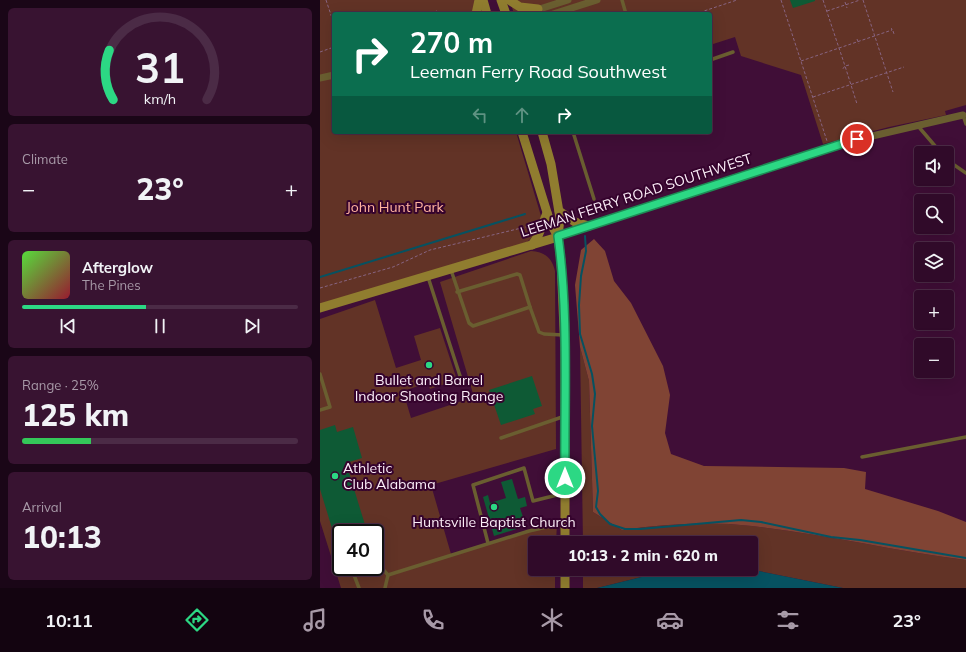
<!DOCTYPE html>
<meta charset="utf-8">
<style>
:root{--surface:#300a29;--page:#381331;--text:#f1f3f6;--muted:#a89aa8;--line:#4b2b46;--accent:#2cd884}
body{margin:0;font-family:Mulish,sans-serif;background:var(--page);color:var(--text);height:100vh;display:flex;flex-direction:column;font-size:15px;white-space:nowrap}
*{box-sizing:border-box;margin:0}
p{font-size:13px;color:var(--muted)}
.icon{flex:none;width:22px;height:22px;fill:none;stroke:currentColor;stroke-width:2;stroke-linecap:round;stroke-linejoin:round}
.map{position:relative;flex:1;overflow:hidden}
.sheet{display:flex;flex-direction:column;gap:8px;padding:8px;background:#1a0617;width:320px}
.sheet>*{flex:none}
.top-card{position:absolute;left:12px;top:12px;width:380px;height:122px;border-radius:4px;box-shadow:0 4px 16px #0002,0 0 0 1px var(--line);background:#0b6e4f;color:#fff;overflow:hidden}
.controls{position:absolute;left:594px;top:146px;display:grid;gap:8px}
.controls a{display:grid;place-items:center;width:40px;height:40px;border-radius:4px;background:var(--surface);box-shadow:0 4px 16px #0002,0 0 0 1px var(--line);font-size:20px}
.speed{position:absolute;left:12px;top:524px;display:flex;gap:8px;font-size:20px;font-weight:700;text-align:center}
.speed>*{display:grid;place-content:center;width:52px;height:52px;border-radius:50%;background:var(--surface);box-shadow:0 4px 16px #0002,0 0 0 1px var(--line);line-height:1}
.speed .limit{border:2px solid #111;border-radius:6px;background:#fff;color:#111}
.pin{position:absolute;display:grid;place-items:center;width:34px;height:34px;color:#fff;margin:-17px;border:2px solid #fff;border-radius:50%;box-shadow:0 1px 4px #0007}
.me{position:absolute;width:44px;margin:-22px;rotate:0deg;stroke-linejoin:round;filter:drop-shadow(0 0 3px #0008)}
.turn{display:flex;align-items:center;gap:14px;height:84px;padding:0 12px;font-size:18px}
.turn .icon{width:52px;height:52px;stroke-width:2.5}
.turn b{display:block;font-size:28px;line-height:34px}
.lanes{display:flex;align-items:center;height:38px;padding:0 12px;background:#0003;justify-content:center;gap:20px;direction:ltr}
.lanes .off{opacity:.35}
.big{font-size:30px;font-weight:800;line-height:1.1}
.sheet .tile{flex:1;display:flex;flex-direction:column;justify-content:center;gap:6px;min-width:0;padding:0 14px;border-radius:6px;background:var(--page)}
.sheet .dial{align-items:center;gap:0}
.dial svg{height:104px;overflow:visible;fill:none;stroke:var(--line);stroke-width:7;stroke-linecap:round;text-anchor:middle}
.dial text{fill:var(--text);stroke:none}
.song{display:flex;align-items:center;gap:12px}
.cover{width:48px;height:48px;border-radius:6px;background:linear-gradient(135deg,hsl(110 70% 55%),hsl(350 70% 35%))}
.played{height:4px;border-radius:2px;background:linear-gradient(90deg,var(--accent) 45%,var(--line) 45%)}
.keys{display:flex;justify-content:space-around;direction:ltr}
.heat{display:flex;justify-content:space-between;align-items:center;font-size:22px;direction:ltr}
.charge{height:6px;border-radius:3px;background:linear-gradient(90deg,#34c759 25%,var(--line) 0)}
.trip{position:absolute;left:208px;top:536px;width:230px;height:40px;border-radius:4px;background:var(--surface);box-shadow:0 4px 16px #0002,0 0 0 1px var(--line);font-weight:800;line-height:40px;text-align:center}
.menu{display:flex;height:64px;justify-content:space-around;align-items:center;background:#130410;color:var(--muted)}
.menu .icon{width:28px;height:28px}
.menu .active{color:var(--accent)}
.menu b{font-size:18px;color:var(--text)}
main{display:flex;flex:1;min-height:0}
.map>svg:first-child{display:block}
.green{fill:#623326;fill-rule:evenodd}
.forest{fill:#804434}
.water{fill:#065261}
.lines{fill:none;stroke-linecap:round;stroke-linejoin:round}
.stream{stroke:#065261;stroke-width:2}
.building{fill:#0e5a35}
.path{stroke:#886481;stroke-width:1;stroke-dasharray:3 2;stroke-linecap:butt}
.lane{stroke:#6a5e30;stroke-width:3.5}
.street{stroke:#6a5e30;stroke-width:7}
.secondary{stroke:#907d2f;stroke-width:9}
.route-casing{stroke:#1d8c56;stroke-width:10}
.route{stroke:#2cd884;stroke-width:7}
.poi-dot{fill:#2cd884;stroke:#35032d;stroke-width:1.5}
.labels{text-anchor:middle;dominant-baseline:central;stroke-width:4;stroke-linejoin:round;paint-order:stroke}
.street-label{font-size:14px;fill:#fceef8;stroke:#35032d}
.park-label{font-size:14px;fill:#ffb39f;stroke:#35032d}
.poi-label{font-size:14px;fill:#fceef8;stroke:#35032d}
</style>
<main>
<section class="sheet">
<div class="tile dial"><svg viewBox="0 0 100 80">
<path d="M14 69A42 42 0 1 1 86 69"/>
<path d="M14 69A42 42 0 0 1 11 31" stroke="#2cd884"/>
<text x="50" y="56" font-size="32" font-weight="700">31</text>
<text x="50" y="72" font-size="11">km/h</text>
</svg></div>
<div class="tile"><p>Climate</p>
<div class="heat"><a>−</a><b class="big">23°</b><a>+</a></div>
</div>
<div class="tile">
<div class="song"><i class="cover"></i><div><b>Afterglow</b><p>The Pines</p></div></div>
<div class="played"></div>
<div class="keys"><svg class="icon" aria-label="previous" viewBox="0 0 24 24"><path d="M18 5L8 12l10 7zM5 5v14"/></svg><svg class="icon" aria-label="pause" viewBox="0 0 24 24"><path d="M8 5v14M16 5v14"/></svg><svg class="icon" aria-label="next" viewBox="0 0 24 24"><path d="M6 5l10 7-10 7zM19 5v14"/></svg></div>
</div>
<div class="tile"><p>Range · 25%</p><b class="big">125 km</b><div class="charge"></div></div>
<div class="tile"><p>Arrival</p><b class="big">10:13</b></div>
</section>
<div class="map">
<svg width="646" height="588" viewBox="0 0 646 588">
<rect width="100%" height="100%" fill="#400e37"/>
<g class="green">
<path d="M0 0H156L160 14H14V132H196L221 216C220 226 215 236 207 242L0 309Z"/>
<path d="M190 0H646V105L625 111 626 115 569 127 503 144 481 75 421 56 415 37 390 45V14H194Z"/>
<path d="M211 251C225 252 232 258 235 271L236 449 111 485 131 554 237 523 236 543H215V569H235V588H21L0 521V319L55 300 76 368 101 360 94 336 120 328 137 380 110 389 108 383 83 391 91 418 154 397 120 282ZM21 533H55V567H21Z"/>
<path d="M260 347 269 381 273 512 302 530C345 524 389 521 432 526 504 534 575 551 646 560V588H523L429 569H431V543H263Z"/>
<path d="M263 569H354L277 588H263Z"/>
</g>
<path class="forest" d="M274 239 285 251 294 281 311 303 343 366 350 395 345 433 351 454 384 466 524 468 546 472 545 489 618 511 646 522V560C575 551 504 534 432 526 389 521 345 524 302 530L273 512 269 381 260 347 255 285 261 250Z"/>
<path class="water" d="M354 569H429L523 588H277Z"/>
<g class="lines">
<g class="stream">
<path d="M265 236 266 251 261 276 259 305 260 334 272 374 275 394 272 426 278 491 276 507 280 514 290 524 305 529H320L421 520 441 522 511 537 540 540 646 558"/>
<path d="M0 277 205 214"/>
</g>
</g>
<g class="building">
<path d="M470 0H495V1L473 8Z"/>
<path d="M212 376 222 406 213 409 215 414 181 425 169 390Z"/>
<path d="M15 425 17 432 33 427 42 458 26 463 46 528 30 533H21V536L15 538 0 489V430Z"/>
<path d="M192 479 198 499 205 497 207 506 200 508 206 526 174 536 163 497 168 495 170 503 186 498 181 482Z"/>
</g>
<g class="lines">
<g class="path">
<path d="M6 0 14 24"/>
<path d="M461 0 507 141"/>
<path d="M503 0 525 66 522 70"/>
<path d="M543 0 573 92"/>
<path d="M525 2 527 8"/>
<path d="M507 11 540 0"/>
<path d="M106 14 117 11 118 14"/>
<path d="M375 14 417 0"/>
<path d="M573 31 574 34"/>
<path d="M537 39 539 44"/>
<path d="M0 52 14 47"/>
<path d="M481 61 572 30 571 27"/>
<path d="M529 65 525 66 537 104"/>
<path d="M493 97 584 67"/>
<path d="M0 288 73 267 110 250 214 225"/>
</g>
<g class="lane">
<path d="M302 0 306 14"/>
<path d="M390 60 413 52"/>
<path d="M643 115 646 124"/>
<path d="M598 126 621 153"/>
<path d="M253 132 274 199"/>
<path d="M627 160 646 173"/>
<path d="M131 270 149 323 153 326 210 307 219 332 224 334 243 335"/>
<path d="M108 277 141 379"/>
<path d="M137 292 197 274 200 275 210 307"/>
<path d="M0 374 10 407 0 410"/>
<path d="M181 438 245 416"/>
<path d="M542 457 646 437"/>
<path d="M168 543 153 485 204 468 213 501 245 493"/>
<path d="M68 575 209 531 244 523"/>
<path d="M39 588 34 575 60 566 68 575 65 588"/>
</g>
<g class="street">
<path d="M204 14 248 0"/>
<path d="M233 14 277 0"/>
<path d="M0 78 14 75"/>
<path d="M238 237 522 143 643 115"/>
</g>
<g class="secondary">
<path d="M163 0 167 14"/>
<path d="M181 0 186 14"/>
<path d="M189 0 200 7 218 9"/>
<path d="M156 14 159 0"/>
<path d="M202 132 230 222 238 237"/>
<path d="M222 132 231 164 240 218 238 237 241 261 245 352V543"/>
<path d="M239 211 255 222 269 226"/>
<path d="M212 245 218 236 227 213"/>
<path d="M0 308 238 237"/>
<path d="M245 569V588"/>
</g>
</g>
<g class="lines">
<g class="route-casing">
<path id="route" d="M245 478C244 398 249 316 238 236L537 139"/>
</g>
<use href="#route" class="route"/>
</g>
<g class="poi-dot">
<circle cx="109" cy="365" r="4"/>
<circle cx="15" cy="476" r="4"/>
<circle cx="174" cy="507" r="4"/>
</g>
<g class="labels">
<g class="street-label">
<text transform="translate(316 195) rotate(-18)">LEEMAN FERRY ROAD SOUTHWEST</text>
</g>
<g class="park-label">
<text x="75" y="207">John Hunt Park</text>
</g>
<g class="poi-label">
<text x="109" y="380">Bullet and Barrel<tspan x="109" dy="16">Indoor Shooting Range</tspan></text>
<text x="23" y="468" text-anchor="start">Athletic<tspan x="23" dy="16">Club Alabama</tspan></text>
<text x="174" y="522">Huntsville Baptist Church</text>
</g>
</g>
</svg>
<div class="controls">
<a><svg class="icon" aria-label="sound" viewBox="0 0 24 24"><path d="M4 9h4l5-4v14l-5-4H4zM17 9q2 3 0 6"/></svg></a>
<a><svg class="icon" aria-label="search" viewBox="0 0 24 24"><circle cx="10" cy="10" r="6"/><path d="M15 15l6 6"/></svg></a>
<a><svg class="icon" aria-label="layers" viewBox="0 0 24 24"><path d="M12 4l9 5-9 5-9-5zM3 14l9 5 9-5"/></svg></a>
<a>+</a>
<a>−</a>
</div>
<div class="speed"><div class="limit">40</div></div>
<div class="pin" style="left:537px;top:139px;background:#d93025"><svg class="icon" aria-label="arrive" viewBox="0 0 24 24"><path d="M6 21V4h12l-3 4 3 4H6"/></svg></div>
<svg class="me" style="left:245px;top:478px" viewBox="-20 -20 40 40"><circle r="17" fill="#2cd884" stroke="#fff" stroke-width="3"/><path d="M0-11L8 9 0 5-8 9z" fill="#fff"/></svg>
<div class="trip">10:13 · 2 min · 620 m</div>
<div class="top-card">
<div class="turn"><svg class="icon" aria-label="right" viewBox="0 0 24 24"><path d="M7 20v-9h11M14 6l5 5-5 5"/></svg><div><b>270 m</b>Leeman Ferry Road Southwest</div></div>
<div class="lanes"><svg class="icon off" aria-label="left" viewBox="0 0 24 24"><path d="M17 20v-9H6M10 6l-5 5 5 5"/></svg><svg class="icon off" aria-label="ahead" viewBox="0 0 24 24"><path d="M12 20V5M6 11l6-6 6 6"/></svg><svg class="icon" aria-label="right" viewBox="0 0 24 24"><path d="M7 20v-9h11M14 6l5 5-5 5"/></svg></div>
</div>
</div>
</main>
<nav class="menu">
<b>10:11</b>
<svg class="icon active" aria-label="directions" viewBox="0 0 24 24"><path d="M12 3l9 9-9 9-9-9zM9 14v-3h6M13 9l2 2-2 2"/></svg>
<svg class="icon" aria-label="music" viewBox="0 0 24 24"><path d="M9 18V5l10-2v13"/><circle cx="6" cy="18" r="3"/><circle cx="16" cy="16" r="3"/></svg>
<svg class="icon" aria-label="phone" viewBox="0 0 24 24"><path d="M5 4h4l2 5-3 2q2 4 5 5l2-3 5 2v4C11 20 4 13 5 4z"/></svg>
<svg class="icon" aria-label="climate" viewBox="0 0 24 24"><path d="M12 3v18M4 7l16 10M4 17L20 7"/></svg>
<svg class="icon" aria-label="car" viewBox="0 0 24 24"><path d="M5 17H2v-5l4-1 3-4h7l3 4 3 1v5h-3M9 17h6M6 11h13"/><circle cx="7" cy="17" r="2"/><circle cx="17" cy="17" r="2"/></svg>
<svg class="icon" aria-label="filters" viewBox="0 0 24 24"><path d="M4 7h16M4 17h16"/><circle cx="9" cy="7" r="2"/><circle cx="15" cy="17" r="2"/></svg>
<b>23°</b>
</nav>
